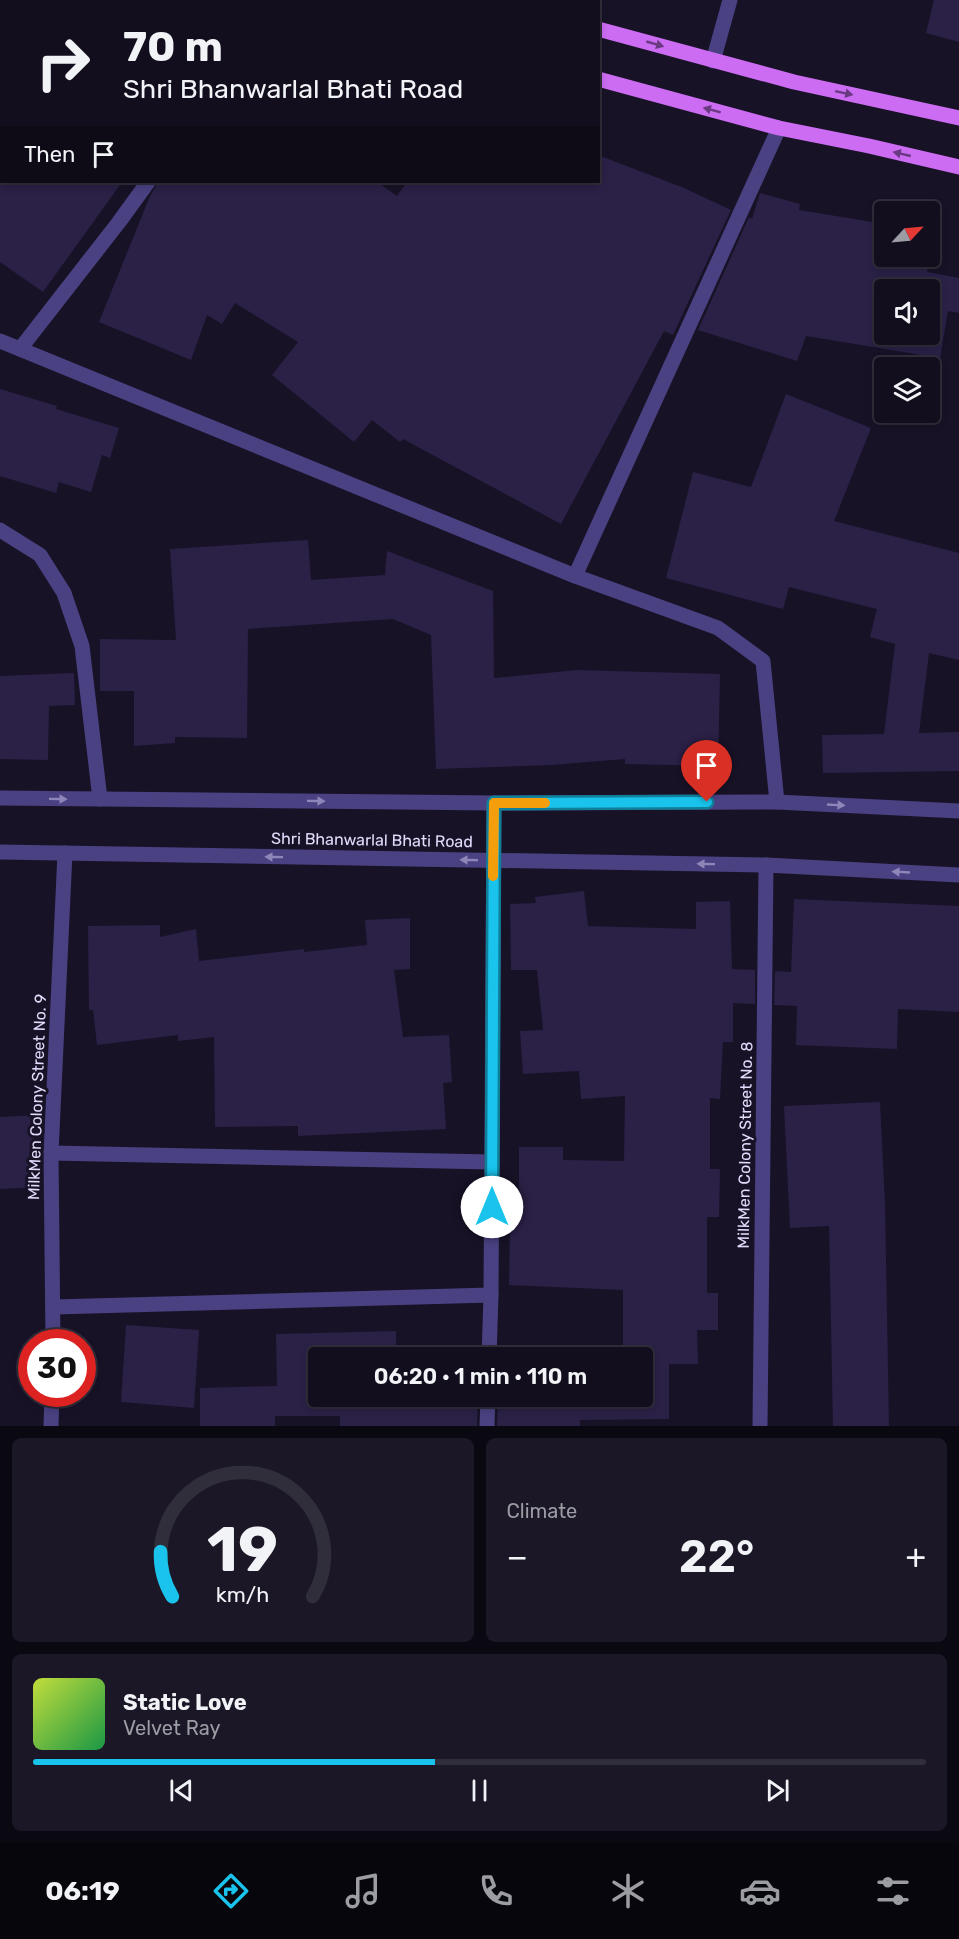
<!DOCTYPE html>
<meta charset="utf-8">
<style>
:root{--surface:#120e1d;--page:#1b1726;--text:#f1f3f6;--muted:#9c9ca4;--line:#312e3b;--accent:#19c3eb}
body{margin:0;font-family:Rubik,sans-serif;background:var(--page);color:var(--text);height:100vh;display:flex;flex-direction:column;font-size:22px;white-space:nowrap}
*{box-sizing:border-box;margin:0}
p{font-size:20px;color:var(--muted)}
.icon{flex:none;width:33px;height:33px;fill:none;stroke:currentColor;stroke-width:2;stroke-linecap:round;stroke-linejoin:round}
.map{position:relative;height:1426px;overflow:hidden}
.panel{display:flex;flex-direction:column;gap:12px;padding:12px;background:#0a0810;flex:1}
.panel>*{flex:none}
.hud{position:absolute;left:0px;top:0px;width:600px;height:183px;box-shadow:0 3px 9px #0003,0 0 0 2px var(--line);background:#120e1d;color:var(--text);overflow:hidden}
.needle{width:39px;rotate:64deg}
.buttons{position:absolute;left:874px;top:201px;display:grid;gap:12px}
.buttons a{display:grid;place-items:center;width:66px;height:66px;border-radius:6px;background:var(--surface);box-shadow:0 3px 9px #0003,0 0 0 2px var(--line);font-size:30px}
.speed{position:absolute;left:18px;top:1329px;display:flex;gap:12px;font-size:30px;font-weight:700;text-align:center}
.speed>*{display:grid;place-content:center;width:78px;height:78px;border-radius:50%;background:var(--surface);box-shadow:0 3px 9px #0003,0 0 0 2px var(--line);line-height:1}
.speed .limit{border:9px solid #d22;background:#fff;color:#111}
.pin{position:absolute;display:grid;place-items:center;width:51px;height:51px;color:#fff;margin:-62px -26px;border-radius:50% 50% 50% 0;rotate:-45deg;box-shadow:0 0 6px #0007}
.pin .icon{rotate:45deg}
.me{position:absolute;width:66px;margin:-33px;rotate:0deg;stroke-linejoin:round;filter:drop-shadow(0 0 4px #0008)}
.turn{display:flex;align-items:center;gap:21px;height:126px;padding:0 24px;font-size:27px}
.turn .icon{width:78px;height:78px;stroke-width:2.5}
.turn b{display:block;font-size:42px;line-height:51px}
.then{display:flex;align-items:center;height:57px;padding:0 24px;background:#0003;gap:12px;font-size:22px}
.big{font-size:45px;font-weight:600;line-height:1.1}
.panel .tile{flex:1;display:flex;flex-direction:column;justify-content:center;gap:9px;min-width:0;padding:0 21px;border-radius:9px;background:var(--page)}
.panel .dial{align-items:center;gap:0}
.dial svg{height:156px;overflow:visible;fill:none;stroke:var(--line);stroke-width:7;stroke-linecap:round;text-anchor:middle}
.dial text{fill:var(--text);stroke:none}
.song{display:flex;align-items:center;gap:18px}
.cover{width:72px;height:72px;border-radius:9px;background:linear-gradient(135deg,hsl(70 70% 55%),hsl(140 70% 35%))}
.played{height:6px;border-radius:3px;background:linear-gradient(90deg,var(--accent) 45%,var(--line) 45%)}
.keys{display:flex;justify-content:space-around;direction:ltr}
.heat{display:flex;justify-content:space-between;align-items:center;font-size:33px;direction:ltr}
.panel .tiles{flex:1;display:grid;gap:12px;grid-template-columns:1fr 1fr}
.tile:last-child{grid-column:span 2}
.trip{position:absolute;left:308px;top:1347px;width:345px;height:60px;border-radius:6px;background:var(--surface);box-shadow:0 3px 9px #0003,0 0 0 2px var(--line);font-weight:600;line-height:60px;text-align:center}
.menu{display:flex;height:96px;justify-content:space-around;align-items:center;background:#07060c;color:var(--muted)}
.menu .icon{width:42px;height:42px}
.menu .current{color:var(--accent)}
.menu b{font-size:27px;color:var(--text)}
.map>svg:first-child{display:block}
.building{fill:#2b2046;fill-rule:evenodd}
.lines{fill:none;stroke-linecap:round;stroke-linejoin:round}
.minor{stroke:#4a4182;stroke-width:15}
.primary{stroke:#cc6cf2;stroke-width:15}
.oneway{fill:#693a82}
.oneway2{fill:#8e86b9}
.route-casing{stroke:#107f99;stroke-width:15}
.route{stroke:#19c3eb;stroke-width:10}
.slow{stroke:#f59e0b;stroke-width:10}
.labels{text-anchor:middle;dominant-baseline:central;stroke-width:6;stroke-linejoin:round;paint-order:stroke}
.street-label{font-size:16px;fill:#e2dbfc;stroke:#181227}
</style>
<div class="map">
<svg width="959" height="1426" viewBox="0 0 959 1426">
<rect width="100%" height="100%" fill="#181227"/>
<g class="building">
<path d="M934 0H959V42L926 33Z"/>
<path d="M598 155 684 188 731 210 673 335 664 331 561 524 403 439 400 442 372 420 354 442 272 375 298 342 235 303 222 324 207 315 191 360 99 322 150 196 158 182H377L397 196 407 182H598Z"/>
<path d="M0 182H122L43 292 0 262Z"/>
<path d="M760 193 800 204 799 210 885 224V256H930L927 272 959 278V313L948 311 940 358 806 336 797 361 698 330 749 217 752 219ZM885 290H930V334H885Z"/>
<path d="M0 389 57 406 56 409 119 428 110 458 102 455 91 492 59 482 56 493 0 476Z"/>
<path d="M786 394 871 428 834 521 959 553V660L929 653 919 733 959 732V771L823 773 822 735 884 734 895 644 870 637 877 609 789 587 783 609 666 578 693 472 751 487Z"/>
<path d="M308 540 311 580 385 575 387 551 493 591 494 678 577 670 720 674 718 766 625 764V759L551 765 436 769 431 635 393 619 248 629 247 738 175 737V743L134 746V691H100V639L176 640 170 549Z"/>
<path d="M74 673 75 705 49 706 48 760 0 759V676Z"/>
<path d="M584 891 588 926 696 929V902L730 901 732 969 755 970V1004L733 1003V1042H723L720 1099 710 1098V1169H720L719 1217H707V1293H718V1330H697L698 1364H669V1419L580 1420V1426H497L498 1396H642V1358H525V1352L623 1350V1290L509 1285 510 1224H519V1147H563V1160L624 1161 625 1096 581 1099 579 1071 523 1074 520 1031 543 1030 537 970H511L510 904 536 903 535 897Z"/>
<path d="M794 899 959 906V1012L898 1009 897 1049 796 1045 797 1006 774 1005 775 971 791 972Z"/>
<path d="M410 918V969L394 970 403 1037 449 1035 452 1082 443 1083 446 1129 298 1136V1126L215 1127 214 1037 178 1041V1035L97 1045 93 1010H89L88 926 160 925V937L196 929 199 961 304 949V952L367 945 365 920Z"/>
<path d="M880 1102 885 1204 889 1426H833L829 1226 790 1228 784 1106Z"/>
<path d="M38 1115 40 1187 0 1189V1117Z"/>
<path d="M126 1325 199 1330 194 1408 121 1402Z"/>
<path d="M396 1331V1348L435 1347V1358H318V1396H478L477 1426H340V1416H275V1426H200V1388L277 1386 276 1334Z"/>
</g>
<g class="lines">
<g class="minor">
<path d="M277 2 278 0"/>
<path d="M713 61 730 0"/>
<path d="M0 341 575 576 718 628 763 661 777 802"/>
<path d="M20 349 119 222 148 182"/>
<path d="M0 530 40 555 64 593 82 646 100 799"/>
<path d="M575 576 779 128"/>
<path d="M0 798 494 803 777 802 959 811"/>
<path d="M0 852 766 865 959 875"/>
<path d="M51 1153 492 1162"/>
<path d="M54 1307 491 1295"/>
<path d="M53 1342 51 1153 65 853"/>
<path d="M489 1358 491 1295 494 803"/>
<path d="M51 1426 52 1394"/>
<path d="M487 1426 488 1396"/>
<path d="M760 1426 766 865"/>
</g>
<g class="primary">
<path d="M333 0 338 2"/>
<path d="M496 0 502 2"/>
<path d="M598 29 794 82 959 118"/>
<path d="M598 79 779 128 869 146 959 167"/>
</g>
</g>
<defs><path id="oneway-solid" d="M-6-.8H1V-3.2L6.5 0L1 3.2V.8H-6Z" transform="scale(1.5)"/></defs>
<g class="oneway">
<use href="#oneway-solid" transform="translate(655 44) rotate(16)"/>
<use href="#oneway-solid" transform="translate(844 93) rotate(12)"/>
<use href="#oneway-solid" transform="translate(712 110) rotate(-165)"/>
<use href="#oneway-solid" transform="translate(902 154) rotate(-167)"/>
</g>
<g class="oneway2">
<use href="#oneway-solid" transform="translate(58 799) rotate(1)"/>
<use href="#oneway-solid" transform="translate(316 801) rotate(1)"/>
<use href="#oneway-solid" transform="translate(836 805) rotate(3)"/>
<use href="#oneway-solid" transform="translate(274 857) rotate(-179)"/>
<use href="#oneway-solid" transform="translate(469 860) rotate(-179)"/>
<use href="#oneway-solid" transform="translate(706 864) rotate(-179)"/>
<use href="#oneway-solid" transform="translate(901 872) rotate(-177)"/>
</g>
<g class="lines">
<g class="route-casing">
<path id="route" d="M492 1207 494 803 707 802"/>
</g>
<use href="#route" class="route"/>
<path class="slow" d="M493 876 494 803H545"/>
</g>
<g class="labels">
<g class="street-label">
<text transform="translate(372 840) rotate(1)">Shri Bhanwarlal Bhati Road</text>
<text transform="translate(37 1097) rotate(-88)">MilkMen Colony Street No. 9</text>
<text transform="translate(745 1145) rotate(-89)">MilkMen Colony Street No. 8</text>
</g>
</g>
</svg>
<div class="buttons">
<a><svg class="needle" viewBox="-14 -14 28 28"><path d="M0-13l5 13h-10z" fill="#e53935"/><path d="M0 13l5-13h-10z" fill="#9c9ca4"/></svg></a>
<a><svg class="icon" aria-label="sound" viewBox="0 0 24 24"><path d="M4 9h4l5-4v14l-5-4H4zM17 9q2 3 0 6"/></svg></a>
<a><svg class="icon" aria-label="layers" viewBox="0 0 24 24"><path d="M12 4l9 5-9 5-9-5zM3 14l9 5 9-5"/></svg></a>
</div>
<div class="speed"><div class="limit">30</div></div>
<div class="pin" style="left:707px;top:802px;background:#d93025"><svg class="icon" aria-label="arrive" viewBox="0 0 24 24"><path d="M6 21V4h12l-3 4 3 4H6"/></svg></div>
<svg class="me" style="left:492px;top:1207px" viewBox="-20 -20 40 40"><circle r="19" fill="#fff"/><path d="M0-13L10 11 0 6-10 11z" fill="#19c3eb"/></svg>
<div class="trip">06:20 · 1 min · 110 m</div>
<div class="hud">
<div class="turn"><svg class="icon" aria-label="right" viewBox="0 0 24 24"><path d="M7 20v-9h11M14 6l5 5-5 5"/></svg><div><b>70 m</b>Shri Bhanwarlal Bhati Road</div></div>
<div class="then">Then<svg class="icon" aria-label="arrive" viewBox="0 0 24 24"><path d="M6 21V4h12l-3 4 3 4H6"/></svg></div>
</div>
</div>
<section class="panel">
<div class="tiles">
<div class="tile dial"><svg viewBox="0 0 100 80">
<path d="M14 69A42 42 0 1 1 86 69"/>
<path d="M14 69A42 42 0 0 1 8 46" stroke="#19c3eb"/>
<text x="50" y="56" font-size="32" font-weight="700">19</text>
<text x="50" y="72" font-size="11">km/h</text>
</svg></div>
<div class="tile"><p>Climate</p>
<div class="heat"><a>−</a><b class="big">22°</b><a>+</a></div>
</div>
<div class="tile">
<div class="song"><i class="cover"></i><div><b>Static Love</b><p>Velvet Ray</p></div></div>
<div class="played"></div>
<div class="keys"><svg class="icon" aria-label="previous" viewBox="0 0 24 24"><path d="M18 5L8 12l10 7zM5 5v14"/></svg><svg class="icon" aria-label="pause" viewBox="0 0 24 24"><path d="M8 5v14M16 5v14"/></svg><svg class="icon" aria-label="next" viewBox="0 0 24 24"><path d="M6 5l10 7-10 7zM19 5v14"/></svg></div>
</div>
</div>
</section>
<nav class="menu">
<b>06:19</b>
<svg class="icon current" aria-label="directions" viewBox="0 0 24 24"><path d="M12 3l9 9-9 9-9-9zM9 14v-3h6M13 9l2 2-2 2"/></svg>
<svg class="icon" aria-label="music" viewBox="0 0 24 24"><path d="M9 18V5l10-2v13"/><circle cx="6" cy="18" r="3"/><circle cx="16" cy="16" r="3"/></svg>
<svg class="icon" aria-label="phone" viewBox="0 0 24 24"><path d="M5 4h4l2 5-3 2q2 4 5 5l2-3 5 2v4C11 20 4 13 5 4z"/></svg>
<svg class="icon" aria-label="climate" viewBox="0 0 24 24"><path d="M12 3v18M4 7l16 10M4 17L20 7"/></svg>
<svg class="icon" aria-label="car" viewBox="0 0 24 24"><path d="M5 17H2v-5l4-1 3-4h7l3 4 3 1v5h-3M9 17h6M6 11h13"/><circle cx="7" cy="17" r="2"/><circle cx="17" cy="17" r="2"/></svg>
<svg class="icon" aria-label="filters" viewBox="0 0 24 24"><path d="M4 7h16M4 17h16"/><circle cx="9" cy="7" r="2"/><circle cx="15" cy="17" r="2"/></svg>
</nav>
